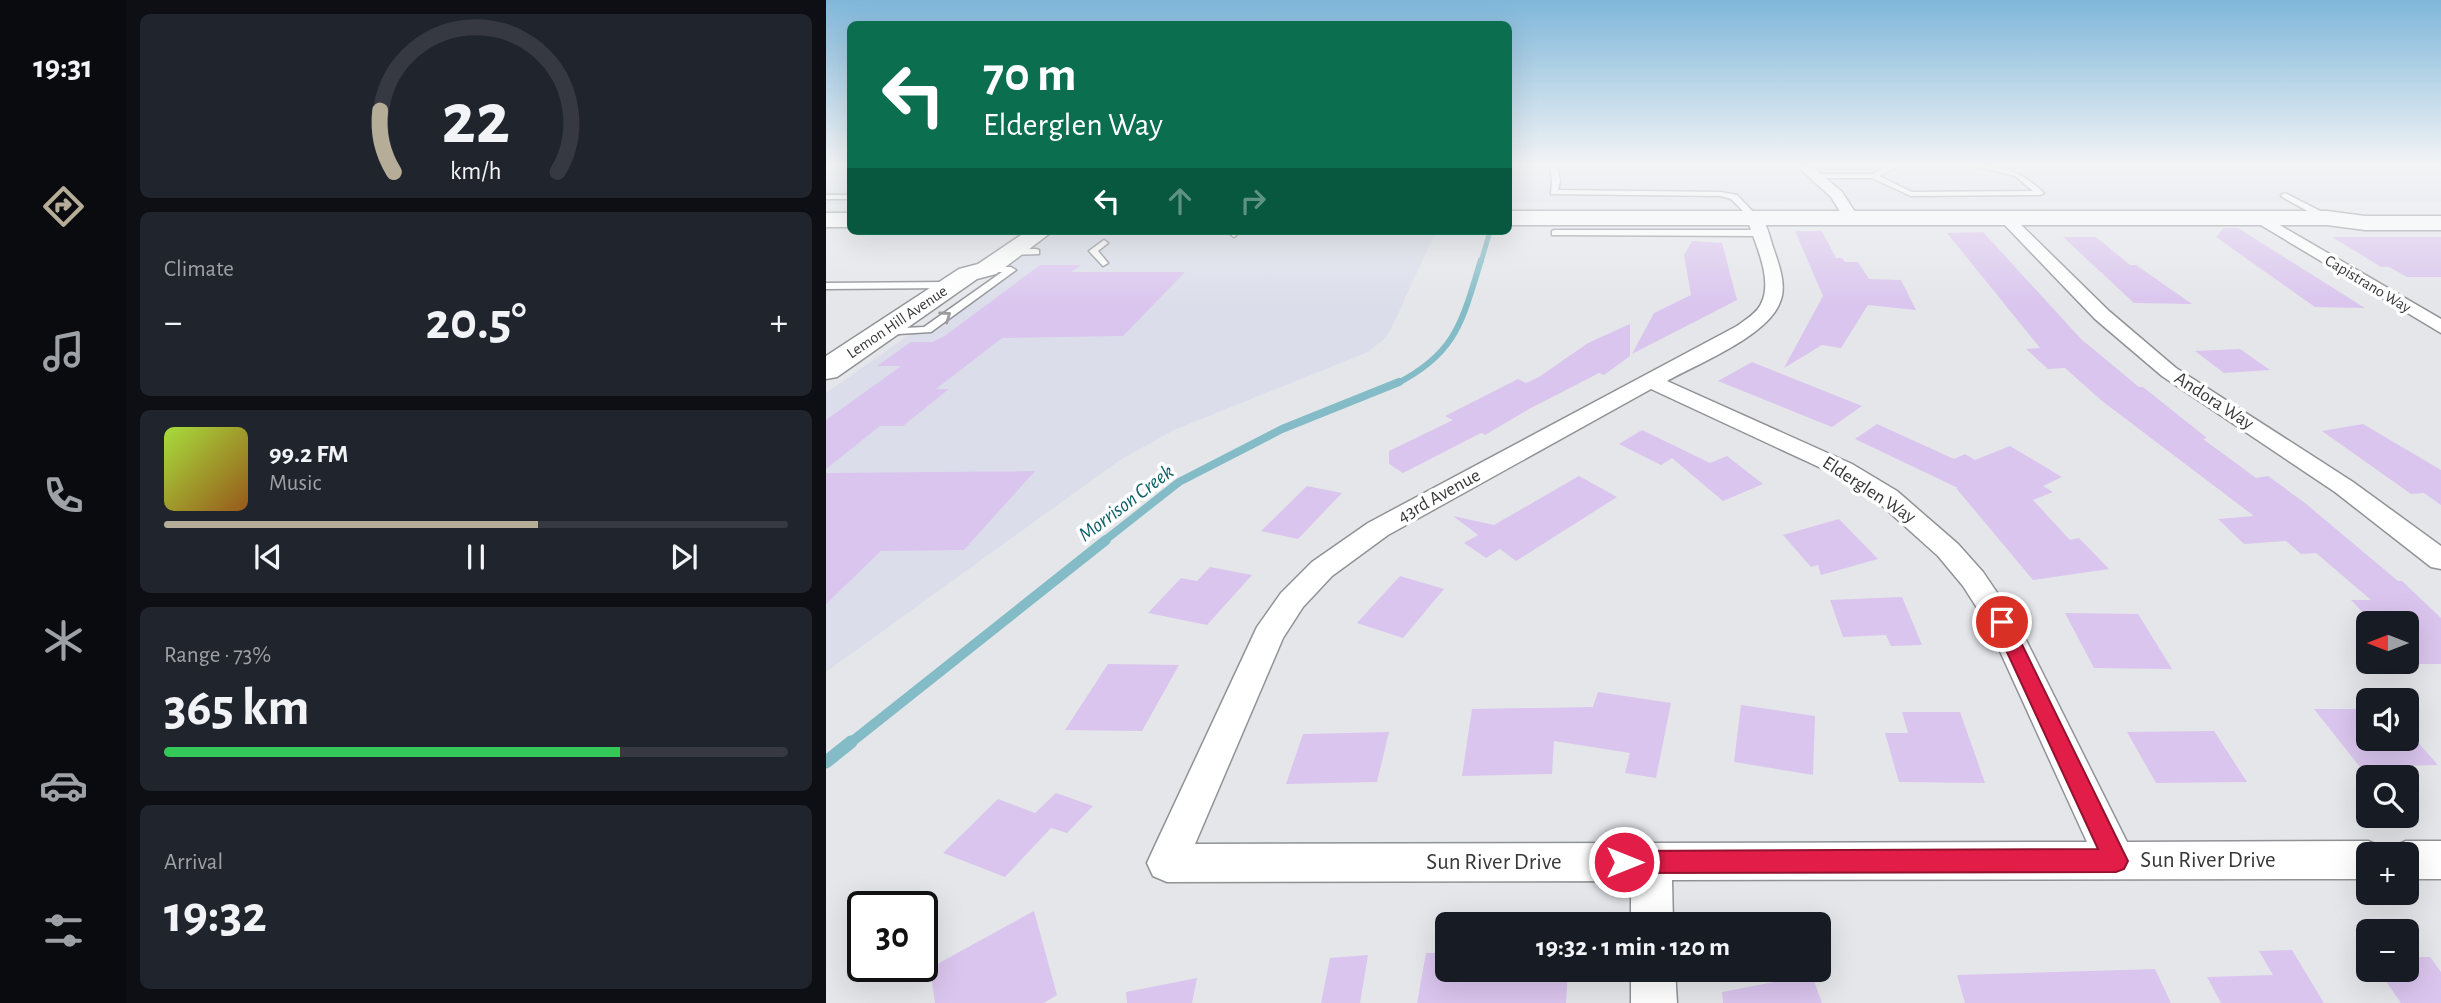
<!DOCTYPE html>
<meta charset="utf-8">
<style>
:root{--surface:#171b24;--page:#20242c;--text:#f1f3f6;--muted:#9ea1a6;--line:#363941;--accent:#b6ad99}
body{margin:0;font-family:"Alegreya Sans",sans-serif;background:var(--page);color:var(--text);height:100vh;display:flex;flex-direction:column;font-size:26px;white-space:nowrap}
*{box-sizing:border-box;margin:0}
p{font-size:23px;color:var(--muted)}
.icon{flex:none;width:38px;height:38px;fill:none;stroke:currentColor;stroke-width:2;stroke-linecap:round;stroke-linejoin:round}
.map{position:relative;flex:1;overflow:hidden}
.side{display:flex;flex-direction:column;gap:14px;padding:14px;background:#0d0f14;width:700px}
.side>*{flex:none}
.top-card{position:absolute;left:21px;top:21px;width:665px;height:214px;border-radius:10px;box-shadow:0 7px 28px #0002;background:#0b6e4f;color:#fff;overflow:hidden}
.needle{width:46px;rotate:270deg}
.tools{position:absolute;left:1530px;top:611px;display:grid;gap:14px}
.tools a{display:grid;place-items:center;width:63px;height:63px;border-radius:10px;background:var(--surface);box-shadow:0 7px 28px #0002;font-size:35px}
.speed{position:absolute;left:21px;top:891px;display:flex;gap:14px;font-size:35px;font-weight:700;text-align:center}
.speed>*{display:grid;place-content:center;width:91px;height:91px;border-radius:50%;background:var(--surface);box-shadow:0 7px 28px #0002;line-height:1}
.speed .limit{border:4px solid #111;border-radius:10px;background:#fff;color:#111}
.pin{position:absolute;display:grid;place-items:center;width:60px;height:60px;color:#fff;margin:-30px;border:4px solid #fff;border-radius:50%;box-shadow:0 2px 7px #0007}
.me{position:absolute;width:77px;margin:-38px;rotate:90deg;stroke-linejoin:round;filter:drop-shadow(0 0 5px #0008)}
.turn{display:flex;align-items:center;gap:24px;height:147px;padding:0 21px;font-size:32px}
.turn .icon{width:91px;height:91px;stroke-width:2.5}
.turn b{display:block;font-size:49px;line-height:60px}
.lanes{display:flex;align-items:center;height:66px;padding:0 21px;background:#0003;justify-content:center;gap:35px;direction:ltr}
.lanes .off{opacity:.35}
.big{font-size:52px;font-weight:600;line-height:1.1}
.side .tile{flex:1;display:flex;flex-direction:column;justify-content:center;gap:10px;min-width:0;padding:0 24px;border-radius:10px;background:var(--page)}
.side .dial{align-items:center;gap:0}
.dial svg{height:182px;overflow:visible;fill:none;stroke:var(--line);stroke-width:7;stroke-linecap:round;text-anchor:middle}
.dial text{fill:var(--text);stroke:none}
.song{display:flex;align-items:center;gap:21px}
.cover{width:84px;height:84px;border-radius:10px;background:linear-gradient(135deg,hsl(80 70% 55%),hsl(30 70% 35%))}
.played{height:7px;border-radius:4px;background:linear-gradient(90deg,var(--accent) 60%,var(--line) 60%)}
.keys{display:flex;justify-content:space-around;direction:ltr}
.heat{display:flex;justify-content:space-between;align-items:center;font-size:38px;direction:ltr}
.charge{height:10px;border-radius:5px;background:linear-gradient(90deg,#34c759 73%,var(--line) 0)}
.trip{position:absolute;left:609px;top:912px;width:396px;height:70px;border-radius:10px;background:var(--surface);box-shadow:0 7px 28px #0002;font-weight:600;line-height:70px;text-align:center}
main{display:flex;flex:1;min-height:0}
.tab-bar{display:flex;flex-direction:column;width:126px;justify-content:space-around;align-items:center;background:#090b0e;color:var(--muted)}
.tab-bar .icon{width:49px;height:49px}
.tab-bar .on{color:var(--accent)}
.tab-bar b{font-size:32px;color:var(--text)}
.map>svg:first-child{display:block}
.built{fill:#dbdeea}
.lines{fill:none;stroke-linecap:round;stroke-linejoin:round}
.stream-far4{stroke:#83bcc6;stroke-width:5}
.stream-far3{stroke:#83bcc6;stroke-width:6}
.stream-far2{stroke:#83bcc6;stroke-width:8}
.stream-far1{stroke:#83bcc6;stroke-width:10}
.stream{stroke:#83bcc6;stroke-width:13}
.building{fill:#dac5ee}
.lane-casing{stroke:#919296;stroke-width:3}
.street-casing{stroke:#919296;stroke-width:3}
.secondary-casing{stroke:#919296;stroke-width:3}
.lane{fill:#fff;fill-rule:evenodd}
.street{fill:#fff;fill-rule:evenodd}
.secondary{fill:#fff;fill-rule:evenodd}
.oneway{stroke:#9c9c9c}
.route{fill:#e11d48;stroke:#92132f;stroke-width:2}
.labels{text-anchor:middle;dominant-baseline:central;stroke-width:7;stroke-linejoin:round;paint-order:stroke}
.far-street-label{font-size:16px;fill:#38383a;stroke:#fff}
.street-label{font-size:19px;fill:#38383a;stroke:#fff}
.water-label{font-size:21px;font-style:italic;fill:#0e5f6a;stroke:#fff}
.near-street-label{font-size:23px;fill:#38383a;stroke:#fff}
</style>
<main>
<nav class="tab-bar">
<b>19:31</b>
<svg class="icon on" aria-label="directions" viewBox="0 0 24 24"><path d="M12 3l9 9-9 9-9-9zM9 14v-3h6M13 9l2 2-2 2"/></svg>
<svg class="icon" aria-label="music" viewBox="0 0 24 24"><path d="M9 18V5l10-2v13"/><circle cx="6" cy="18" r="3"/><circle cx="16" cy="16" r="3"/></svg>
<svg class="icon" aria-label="phone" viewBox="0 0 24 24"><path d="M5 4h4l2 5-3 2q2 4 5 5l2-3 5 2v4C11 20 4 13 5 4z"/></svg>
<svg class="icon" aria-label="climate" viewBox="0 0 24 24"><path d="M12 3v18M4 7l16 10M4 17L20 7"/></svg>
<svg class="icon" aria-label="car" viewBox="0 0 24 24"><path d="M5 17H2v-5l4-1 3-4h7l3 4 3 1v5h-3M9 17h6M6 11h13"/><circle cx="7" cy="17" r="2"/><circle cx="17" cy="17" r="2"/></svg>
<svg class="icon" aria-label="filters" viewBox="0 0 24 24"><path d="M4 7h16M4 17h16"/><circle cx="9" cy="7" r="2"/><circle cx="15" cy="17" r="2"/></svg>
</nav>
<section class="side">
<div class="tile dial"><svg viewBox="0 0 100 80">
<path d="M14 69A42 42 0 1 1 86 69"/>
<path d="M14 69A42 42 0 0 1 8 42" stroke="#b6ad99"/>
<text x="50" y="56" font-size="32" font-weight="700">22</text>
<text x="50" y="72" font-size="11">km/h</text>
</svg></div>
<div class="tile"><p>Climate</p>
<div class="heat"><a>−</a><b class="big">20.5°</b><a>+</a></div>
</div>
<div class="tile">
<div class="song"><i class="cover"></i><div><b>99.2 FM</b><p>Music</p></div></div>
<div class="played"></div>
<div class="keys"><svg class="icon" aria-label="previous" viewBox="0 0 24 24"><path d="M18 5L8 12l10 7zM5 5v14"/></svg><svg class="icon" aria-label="pause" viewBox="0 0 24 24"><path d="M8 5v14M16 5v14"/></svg><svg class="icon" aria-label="next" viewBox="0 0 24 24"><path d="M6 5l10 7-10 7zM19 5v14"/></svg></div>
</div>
<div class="tile"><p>Range · 73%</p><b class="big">365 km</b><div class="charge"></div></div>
<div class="tile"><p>Arrival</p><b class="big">19:32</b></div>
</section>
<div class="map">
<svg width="1615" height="1003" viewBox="0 0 1615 1003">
<rect width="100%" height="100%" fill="#e5e6ea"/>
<g class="built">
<path d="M24 165V204H0V166Z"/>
<path d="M683 165 1615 166V202H683Z"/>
<path d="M238 231H610L565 329 558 339 542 352 348 430 294 460 0 672V393L229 233Z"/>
</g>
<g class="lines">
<path class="stream-far4" d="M655 262 664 231"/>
<path class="stream-far3" d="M570 384C631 353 636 321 655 260"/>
<path class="stream-far2" d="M278 541 353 482 456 429 573 382"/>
<path class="stream-far1" d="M23 744 280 540"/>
<path class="stream" d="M0 762 25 742"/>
</g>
<g class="building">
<path d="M1397 228H1412L1539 308 1489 307 1390 237Z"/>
<path d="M969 231H996L1010 258H1016L1019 262H1032L1043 279 1075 280 1090 310 1042 305 1015 348 996 345 958 368 997 296Z"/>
<path d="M1157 232 1255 339 1313 387H1317L1381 438 1377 439 1430 478 1442 476 1479 503 1572 581H1576L1615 618V664H1580V623H1547L1525 600H1545L1490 553 1475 554 1460 541 1418 544 1392 519 1428 516 1276 401 1239 368 1222 369 1200 349 1214 348 1121 233Z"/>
<path d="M1237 237H1270L1304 265H1310L1366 304 1308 303Z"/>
<path d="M1506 237H1615V277H1581L1563 267H1555Z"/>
<path d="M866 241 896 243 911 300 806 354 828 313 865 295 858 255Z"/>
<path d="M214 265H255L245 272H359L297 336 176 338 110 389H123L77 426H54L0 469V420L75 366H51L85 342H107L120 335Z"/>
<path d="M804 324V356L778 375 773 373 703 409 659 435 655 433 577 473 563 464V451L627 420 619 416 692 379 700 383 713 377 762 343Z"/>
<path d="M1414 349 1444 370 1398 373 1369 351Z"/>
<path d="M926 362 1036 406 1006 427 892 381Z"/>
<path d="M1051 424 1128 459 1139 454 1149 460 1184 446 1236 477 1217 486 1227 492 1207 500 1244 540 1253 538 1283 569 1207 580 1130 488H1132L1029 439Z"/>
<path d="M1537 424 1615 470V505L1598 493 1585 494 1496 431Z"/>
<path d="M816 430 884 463 901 456 937 484 897 501 846 458 835 465 793 444Z"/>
<path d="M209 471 138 550 55 551 0 604V473Z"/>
<path d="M753 476 791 497 690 561 674 549 660 558 638 543 652 535 627 516 668 525Z"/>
<path d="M481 486 516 493 472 539 435 531Z"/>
<path d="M1013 519 1052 559 995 575 992 565 985 567 957 535Z"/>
<path d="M384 567 426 575 381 625 322 613 355 578 371 581Z"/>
<path d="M574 576 618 589 577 638 531 623Z"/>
<path d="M1076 597 1096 645 1065 646 1060 635 1017 637 1004 600Z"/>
<path d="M1239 613 1312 614 1346 669 1268 668Z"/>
<path d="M282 664 353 665 316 731 239 730Z"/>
<path d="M772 692 845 703 830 778 799 773 804 753 728 741 726 774 636 776 646 709 767 707Z"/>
<path d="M915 705 989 716 987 775 908 762Z"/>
<path d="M1488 709H1542V738H1580V729L1612 765 1534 767Z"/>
<path d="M1076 712H1134L1159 783 1073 782 1059 733H1082Z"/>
<path d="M1388 731 1421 782 1330 783 1301 732Z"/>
<path d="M563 732 551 782 460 784 477 734Z"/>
<path d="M230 793 267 806 241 833 225 828 179 877 117 853 172 799 209 813Z"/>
<path d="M208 911 231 995 218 1003H109L104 968Z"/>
<path d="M1466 950 1498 1003H1395L1381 977 1447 975 1433 951Z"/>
<path d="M600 953H621V970H742L740 1003H591Z"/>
<path d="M542 955 534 1003H495L504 958Z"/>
<path d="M1580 957H1604L1615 972V1003H1575L1552 970H1580Z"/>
<path d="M1329 969 1345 1003H1139L1131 975Z"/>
<path d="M949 970H984L996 1003H897L896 992 953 981Z"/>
<path d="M371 978 366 1003H301L300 992Z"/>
</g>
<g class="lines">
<g class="lane-casing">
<g id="lane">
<path d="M724 165H731L734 181 732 190 895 192 911 195 933 218 926 220 905 199 895 196 725 194 726 181Z"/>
<path d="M1064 165H1074L1053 176 1086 192 1207 191 1189 176 1145 165C1176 165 1195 171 1218 193L1214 195 1085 196 1046 178H991L987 176 991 174H1046Z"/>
<path d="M1459 193 1504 216 1505 218 1498 220 1456 197 1455 195Z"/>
<rect x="0" y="195" width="24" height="4"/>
<path d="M729 230H933L937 233 933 236 726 235V231Z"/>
<path d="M406 231H415L408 237 404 234Z"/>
<path d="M278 240 282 243 272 251 282 263 277 266 263 251Z"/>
<path d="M210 249 213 250V254L185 255 181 252 185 249Z"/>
<path d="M154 267H185L190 270 105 332 57 335 52 332 57 329 98 327 176 272H157L152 269Z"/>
<path d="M0 283 124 282 129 285 124 288 0 289Z"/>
</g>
</g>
<g class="street-casing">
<g id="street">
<path d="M970 165H984L1016 192 1033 218 1030 221H1020L1005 197Z"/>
<path d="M929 213C940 216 944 239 948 250 953 265 961 286 954 302 942 336 871 364 841 381L1026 464 1071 491 1132 544 1157 572 1191 622 1301 842 1542 841 1556 847 1559 854H1542V879L846 880 847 924H805V881L341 882 327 876 321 863 327 850 431 627 455 593 486 562 542 523 911 326C919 320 931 313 935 304 948 279 928 242 921 218ZM825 389 1008 474 1053 503 1112 556 1137 586 1162 625 1261 842 369 844 457 638 477 607 506 576 562 535Z"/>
<path d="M1180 213 1185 215 1283 311 1350 368 1527 482 1615 546V569L1605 567 1509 492 1336 376 1269 319 1175 221 1172 218Z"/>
<path d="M1433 213 1615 319V333L1428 221 1425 218Z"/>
<path d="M1580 841H1615V879H1580V854H1563L1566 847Z"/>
<path d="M805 970H849L851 1003H805Z"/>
</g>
</g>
<g class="secondary-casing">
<g id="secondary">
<path d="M682 211H1501L1539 216H1615V230H1539L1501 225H682Z"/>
<rect x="0" y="213" width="24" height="14"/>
<path d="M201 231H227L170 274 151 279 11 377 0 379V356L133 269 152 264Z"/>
</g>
</g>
<use href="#lane" class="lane"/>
<use href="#street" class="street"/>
<use href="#secondary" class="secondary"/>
</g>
<defs><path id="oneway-chevron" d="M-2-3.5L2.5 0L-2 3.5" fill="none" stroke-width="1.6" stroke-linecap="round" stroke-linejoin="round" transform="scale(1.75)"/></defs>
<use class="oneway" href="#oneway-chevron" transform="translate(120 316) rotate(-35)"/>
<linearGradient id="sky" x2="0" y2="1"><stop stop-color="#7fb7da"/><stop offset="0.54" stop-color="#f3f4f6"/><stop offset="1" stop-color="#f3f4f6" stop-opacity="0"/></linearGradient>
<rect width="1615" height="306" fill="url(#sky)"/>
<path class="route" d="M1176 615 1183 617 1185 622 1298 853 1302 861 1298 869 1290 872 798 873 789 870 786 862 789 854 798 851 1272 849 1167 622 1169 617Z"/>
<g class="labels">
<g class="far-street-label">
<text transform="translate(1542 284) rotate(31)">Capistrano Way</text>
<text transform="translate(71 322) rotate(-34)">Lemon Hill Avenue</text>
</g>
<g class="street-label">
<text transform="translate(1388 401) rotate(33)">Andora Way</text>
<text transform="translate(1043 490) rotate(33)">Elderglen Way</text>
<text transform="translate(613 496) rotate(-29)">43rd Avenue</text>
</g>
<g class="water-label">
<text transform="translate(300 503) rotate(-37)">Morrison Creek</text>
</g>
<g class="near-street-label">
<text x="1382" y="860">Sun River Drive</text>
<text x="668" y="862">Sun River Drive</text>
</g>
</g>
</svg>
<div class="tools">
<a><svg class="needle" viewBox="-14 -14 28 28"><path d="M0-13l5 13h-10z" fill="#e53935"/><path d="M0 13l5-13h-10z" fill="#9ea1a6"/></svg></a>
<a><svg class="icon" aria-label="sound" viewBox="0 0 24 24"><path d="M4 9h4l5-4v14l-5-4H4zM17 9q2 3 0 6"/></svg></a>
<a><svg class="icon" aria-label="search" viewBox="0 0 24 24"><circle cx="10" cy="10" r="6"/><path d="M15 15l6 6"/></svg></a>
<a>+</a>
<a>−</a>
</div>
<div class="speed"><div class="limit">30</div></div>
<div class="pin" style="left:1176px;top:622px;background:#d93025"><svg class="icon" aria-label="arrive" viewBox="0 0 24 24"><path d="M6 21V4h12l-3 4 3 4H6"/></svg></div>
<svg class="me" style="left:798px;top:862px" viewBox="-20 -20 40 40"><circle r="17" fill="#e11d48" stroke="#fff" stroke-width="3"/><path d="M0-11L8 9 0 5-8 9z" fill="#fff"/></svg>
<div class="trip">19:32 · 1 min · 120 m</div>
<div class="top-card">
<div class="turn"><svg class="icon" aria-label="left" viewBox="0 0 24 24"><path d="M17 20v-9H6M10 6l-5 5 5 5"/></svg><div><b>70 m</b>Elderglen Way</div></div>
<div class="lanes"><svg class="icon" aria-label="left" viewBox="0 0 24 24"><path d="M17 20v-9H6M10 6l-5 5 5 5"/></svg><svg class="icon off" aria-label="ahead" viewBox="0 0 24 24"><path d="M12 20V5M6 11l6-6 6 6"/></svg><svg class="icon off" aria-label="right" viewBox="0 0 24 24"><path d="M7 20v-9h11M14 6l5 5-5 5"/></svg></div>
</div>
</div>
</main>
